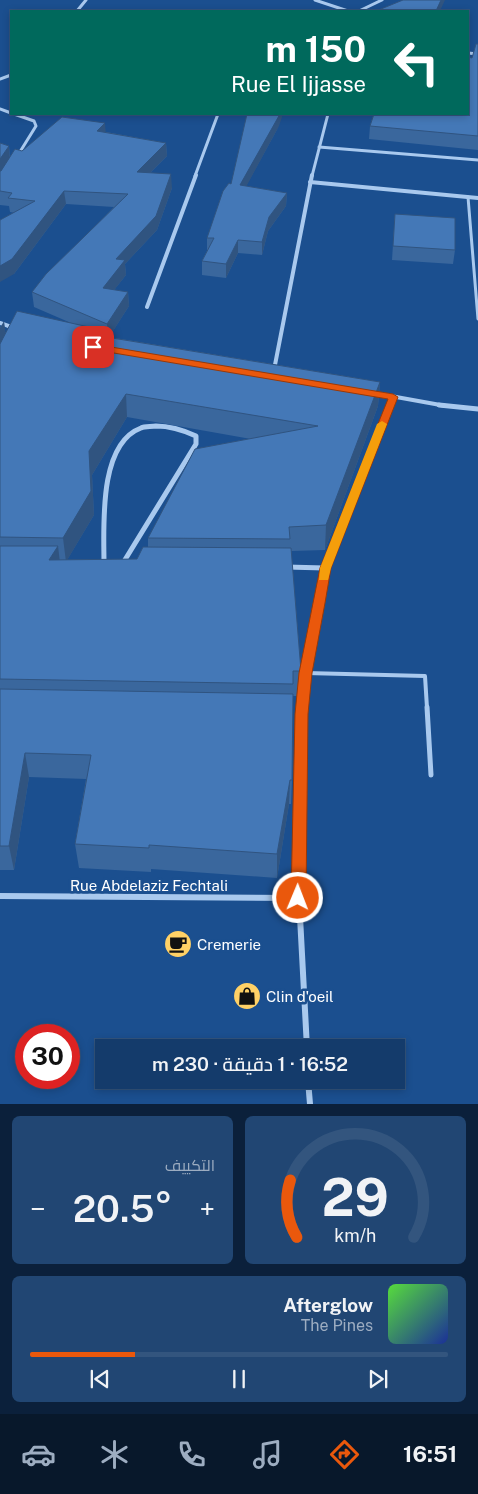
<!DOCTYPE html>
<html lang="ar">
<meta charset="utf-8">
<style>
:root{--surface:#143b6b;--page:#214673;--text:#f1f3f6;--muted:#9dadc1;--line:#33557e;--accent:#ea580c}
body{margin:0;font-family:"Public Sans",Cairo,sans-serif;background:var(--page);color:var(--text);direction:rtl;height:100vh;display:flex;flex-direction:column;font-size:19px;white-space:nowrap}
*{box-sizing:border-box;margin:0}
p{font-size:16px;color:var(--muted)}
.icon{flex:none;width:28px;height:28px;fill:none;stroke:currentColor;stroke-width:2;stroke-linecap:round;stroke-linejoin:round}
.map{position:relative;height:1104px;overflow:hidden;direction:ltr}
.sheet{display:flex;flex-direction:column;gap:12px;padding:12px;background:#0b203b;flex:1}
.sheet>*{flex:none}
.top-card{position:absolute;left:10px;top:10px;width:459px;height:105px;border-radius:0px;box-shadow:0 2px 8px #0003,0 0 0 1px var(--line);direction:rtl;background:#00695c;color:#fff;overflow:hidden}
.speed{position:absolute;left:15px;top:1024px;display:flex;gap:10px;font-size:25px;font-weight:700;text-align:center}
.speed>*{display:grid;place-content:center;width:65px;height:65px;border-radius:50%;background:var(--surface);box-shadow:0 2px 8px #0003,0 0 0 1px var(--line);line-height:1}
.speed .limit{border:8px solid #d22;background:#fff;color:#111}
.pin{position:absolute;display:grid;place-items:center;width:42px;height:42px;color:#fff;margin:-21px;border-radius:10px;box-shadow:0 2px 8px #0006}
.me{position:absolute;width:55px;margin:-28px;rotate:1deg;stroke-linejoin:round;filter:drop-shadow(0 0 4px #0008)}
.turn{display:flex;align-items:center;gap:18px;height:105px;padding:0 20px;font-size:22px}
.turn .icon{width:65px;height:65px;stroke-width:2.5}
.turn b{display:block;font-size:35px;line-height:42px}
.big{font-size:38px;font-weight:600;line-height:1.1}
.sheet .widget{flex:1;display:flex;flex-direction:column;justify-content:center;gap:8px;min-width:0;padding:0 18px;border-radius:8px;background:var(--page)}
.sheet .dial{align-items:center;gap:0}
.dial svg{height:130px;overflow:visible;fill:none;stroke:var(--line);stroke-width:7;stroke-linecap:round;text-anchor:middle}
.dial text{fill:var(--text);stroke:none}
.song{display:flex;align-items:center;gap:15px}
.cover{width:60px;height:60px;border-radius:8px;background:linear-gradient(135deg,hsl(110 70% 55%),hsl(230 70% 35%))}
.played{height:5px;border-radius:2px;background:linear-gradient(90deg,var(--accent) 25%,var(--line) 25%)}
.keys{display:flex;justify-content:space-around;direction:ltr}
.heat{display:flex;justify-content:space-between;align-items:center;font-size:28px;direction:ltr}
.sheet .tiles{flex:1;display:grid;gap:12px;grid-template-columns:1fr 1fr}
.widget:last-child{grid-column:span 2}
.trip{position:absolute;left:95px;top:1039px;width:310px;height:50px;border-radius:0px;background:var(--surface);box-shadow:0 2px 8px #0003,0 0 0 1px var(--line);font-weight:600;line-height:50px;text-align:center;direction:rtl}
.tab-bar{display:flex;height:80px;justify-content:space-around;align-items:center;background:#08182b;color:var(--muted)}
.tab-bar .icon{width:35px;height:35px}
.tab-bar .on{color:var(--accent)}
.tab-bar b{font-size:22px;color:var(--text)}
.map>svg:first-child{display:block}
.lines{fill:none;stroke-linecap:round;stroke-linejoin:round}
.service-far2{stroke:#a9c9ee;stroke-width:3}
.service-far1{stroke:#a9c9ee;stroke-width:4}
.service{stroke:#a9c9ee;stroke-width:5}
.minor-far3{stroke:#a9c9ee;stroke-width:3}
.minor-far2{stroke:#a9c9ee;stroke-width:4}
.minor-far1{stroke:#a9c9ee;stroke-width:5}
.minor{stroke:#a9c9ee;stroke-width:6}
.wall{fill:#3a679d;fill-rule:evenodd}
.shaded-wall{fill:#305480}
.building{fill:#4478b7;stroke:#305480}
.route{fill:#ea580c;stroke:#983908}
.slow{fill:#f59e0b}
.labels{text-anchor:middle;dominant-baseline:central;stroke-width:5;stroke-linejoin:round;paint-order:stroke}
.near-street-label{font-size:15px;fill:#fff;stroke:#1b4f8f}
.near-poi-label{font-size:15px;fill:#fff;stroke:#1b4f8f;text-anchor:start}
</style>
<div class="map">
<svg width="478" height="1104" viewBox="0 0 478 1104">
<rect width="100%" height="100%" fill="#1b4f8f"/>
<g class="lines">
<path class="service-far2" d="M468 197 478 319"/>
<path class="service-far1" d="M306 673 425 676 427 708"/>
<path class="service" d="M427 707 431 775"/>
<g class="minor-far3">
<path d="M315 0 348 11"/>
<path d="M77 11 86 0"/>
<path d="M359 11 382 0"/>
<path d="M468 53 478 54"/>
<path d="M0 79 11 75"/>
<path d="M0 109 11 113"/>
<path d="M14 114 34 121 36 126 18 155"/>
<path d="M319 147 478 160"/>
<path d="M195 176 218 114"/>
<path d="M312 176 328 114"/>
</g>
<g class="minor-far2">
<path d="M310 182 478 198"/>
<path d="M147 307 196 175"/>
<path d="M0 323 14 328"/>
<path d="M274 370 312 175"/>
<path d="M374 393 446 406"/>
<path d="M389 406 393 397"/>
</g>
<g class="minor-far1">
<path d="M439 405 478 409"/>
<path d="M104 564C104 527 98 444 141 428 145 426 151 427 156 426 170 426 183 430 196 436V444L123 563"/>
<path d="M286 567 325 568"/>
<path d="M303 708 306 673 325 568 390 405"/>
</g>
<g class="minor">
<path d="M303 707 299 898 307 1048"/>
<path d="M0 896 299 898"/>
<path d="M308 1080 310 1104"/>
</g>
</g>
<g class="wall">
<path d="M478 44V150L369 139 370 126 373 116H372V114H468L472 58Z"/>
<path d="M279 126 246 186 287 193 286 206 268 231 262 255 238 253 226 278 202 275V261L207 251V238Z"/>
<path d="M106 132 166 143 167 156 150 173 172 188 157 230 125 264 126 275 114 290 128 292 129 306 109 337 380 382 378 406 325 550 291 551 301 671 299 696H293L292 780 291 804H289L277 878 151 869V872L79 868 75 844 86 779 29 777 14 870H0V326L6 333 71 323 34 307 32 292 114 207 66 204 14 274 15 213 10 212 9 206 0 205V143L9 146 10 157 22 151ZM127 417 251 439 148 538V547L137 559 67 560 94 515 92 475Z"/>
<path d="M395 214 455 250 453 264 392 260Z"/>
</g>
<g class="shaded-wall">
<path d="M441 0H445L440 11H436Z"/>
<path d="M280 114H283L279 126 240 198V185Z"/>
<path d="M105 123 106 136 97 131Z"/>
<path d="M166 143 167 156 137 186V172Z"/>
<path d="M9 146 10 160 0 175V159Z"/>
<path d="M171 174 172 188 157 230 125 264 126 275 104 303 103 288 116 259Z"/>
<path d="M64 191 66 204 14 274 0 282V266Z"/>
<path d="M287 193 286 206 268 231 262 255V242L269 217Z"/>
<path d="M238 240V253L226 278V264Z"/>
<path d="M128 292 129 306 108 339 107 324Z"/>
<path d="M4 321 7 343 0 358V328Z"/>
<path d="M98 329 100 352 94 335Z"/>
<path d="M380 382 378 406 325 550 326 525Z"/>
<path d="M126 394 127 417 92 475 94 515 66 562 63 538 89 451Z"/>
<path d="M58 546 61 571 49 560Z"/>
<path d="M25 753 29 777 14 870 9 846Z"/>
<path d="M290 780 289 804 277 878V854Z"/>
</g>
<g class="building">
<path d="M403 0H441L436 11H376Z"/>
<path d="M476 44H478V136L370 126 374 114H468V57L472 58Z"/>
<path d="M247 114H280L240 185 287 193 269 217 262 242 238 240 226 264 202 261 214 238H207L223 191 229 183 231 184Z"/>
<path d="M62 117 105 123 97 131 166 143 137 172 171 174 156 216 116 259 125 260 103 288 128 292 107 324 32 292 46 274 128 194 64 191 12 259 0 266V220L35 201 8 198 12 193 0 191V171H1L15 149 22 151Z"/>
<path d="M0 143 9 146 0 159Z"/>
<path d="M395 214 455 218V250L393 246Z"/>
<path d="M17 311 98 329 94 335 380 382 326 525 289 527 290 539 148 538 195 449 318 426 126 394 89 451 91 491 63 538 0 537V344Z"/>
<path d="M0 546H58L49 560 137 559 143 547 291 548 301 671H293V684L0 679Z"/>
<path d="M0 689 293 694 292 780H290L277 854 149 845V848L75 844 91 755 25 753 9 846H0Z"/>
</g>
<path class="route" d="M93 344 393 394 398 397 331 568 325 603 312 673 308 714 306 898 304 903 298 905 293 903 291 898 295 714 299 673 320 568 388 399 90 349V345Z"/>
<path class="slow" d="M382 421 387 424 331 568 328 580H319L320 568 377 424Z"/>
<defs>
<g id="cafe-disc" transform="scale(1.4375)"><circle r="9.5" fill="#ffd166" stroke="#1b4f8f"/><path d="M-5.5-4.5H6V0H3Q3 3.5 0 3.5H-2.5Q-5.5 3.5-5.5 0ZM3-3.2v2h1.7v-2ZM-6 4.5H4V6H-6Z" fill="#111"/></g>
<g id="shop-disc" transform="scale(1.4375)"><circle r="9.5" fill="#ffd166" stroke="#1b4f8f"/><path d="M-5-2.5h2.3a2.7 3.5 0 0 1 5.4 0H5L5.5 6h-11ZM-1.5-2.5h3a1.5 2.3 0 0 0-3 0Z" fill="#111"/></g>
</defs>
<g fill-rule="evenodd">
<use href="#cafe-disc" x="178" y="944"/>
<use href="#shop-disc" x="247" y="996"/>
</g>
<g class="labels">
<g class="near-street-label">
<text x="149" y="885">Rue Abdelaziz Fechtali</text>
</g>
<g class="near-poi-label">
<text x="197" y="944">Cremerie</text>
<text x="266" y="996">Clin d'oeil</text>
</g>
</g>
</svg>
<div class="speed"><div class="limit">30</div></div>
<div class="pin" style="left:93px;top:347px;background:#d93025"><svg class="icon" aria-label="arrive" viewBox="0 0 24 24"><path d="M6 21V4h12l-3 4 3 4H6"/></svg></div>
<svg class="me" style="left:298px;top:898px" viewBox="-20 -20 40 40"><circle r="17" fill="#ea580c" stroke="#fff" stroke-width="3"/><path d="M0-11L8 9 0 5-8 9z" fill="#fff"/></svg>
<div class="trip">16:52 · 1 دقيقة · 230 m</div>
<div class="top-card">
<div class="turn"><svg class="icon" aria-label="left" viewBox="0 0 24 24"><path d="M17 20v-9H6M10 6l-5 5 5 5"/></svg><div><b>150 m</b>Rue El Ijjasse</div></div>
</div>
</div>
<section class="sheet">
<div class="tiles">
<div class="widget dial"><svg viewBox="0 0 100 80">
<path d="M14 69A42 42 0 1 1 86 69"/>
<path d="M14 69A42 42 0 0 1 10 34" stroke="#ea580c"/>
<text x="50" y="56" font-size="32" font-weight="700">29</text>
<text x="50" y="72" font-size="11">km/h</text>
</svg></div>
<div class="widget"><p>التكييف</p>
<div class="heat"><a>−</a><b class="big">20.5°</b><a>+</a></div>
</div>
<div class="widget">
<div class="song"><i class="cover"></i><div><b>Afterglow</b><p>The Pines</p></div></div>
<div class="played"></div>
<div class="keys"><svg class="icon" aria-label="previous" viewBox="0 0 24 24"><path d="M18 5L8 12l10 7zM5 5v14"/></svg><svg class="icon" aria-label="pause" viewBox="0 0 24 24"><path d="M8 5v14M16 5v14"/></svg><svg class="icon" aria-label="next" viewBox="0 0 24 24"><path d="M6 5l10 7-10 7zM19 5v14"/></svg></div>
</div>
</div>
</section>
<nav class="tab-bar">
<b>16:51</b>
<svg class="icon on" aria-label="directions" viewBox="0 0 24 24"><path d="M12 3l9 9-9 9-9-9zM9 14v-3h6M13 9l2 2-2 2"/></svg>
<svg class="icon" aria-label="music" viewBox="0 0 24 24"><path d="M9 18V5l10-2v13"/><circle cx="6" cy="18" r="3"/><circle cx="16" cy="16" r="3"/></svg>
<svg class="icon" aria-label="phone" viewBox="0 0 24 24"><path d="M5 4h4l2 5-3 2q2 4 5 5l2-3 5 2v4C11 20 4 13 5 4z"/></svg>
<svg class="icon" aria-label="climate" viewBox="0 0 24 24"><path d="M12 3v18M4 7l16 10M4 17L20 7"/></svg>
<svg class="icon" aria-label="car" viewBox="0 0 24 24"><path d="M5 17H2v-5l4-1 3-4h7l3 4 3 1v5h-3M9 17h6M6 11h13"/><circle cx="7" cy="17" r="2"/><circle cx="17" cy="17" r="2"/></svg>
</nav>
